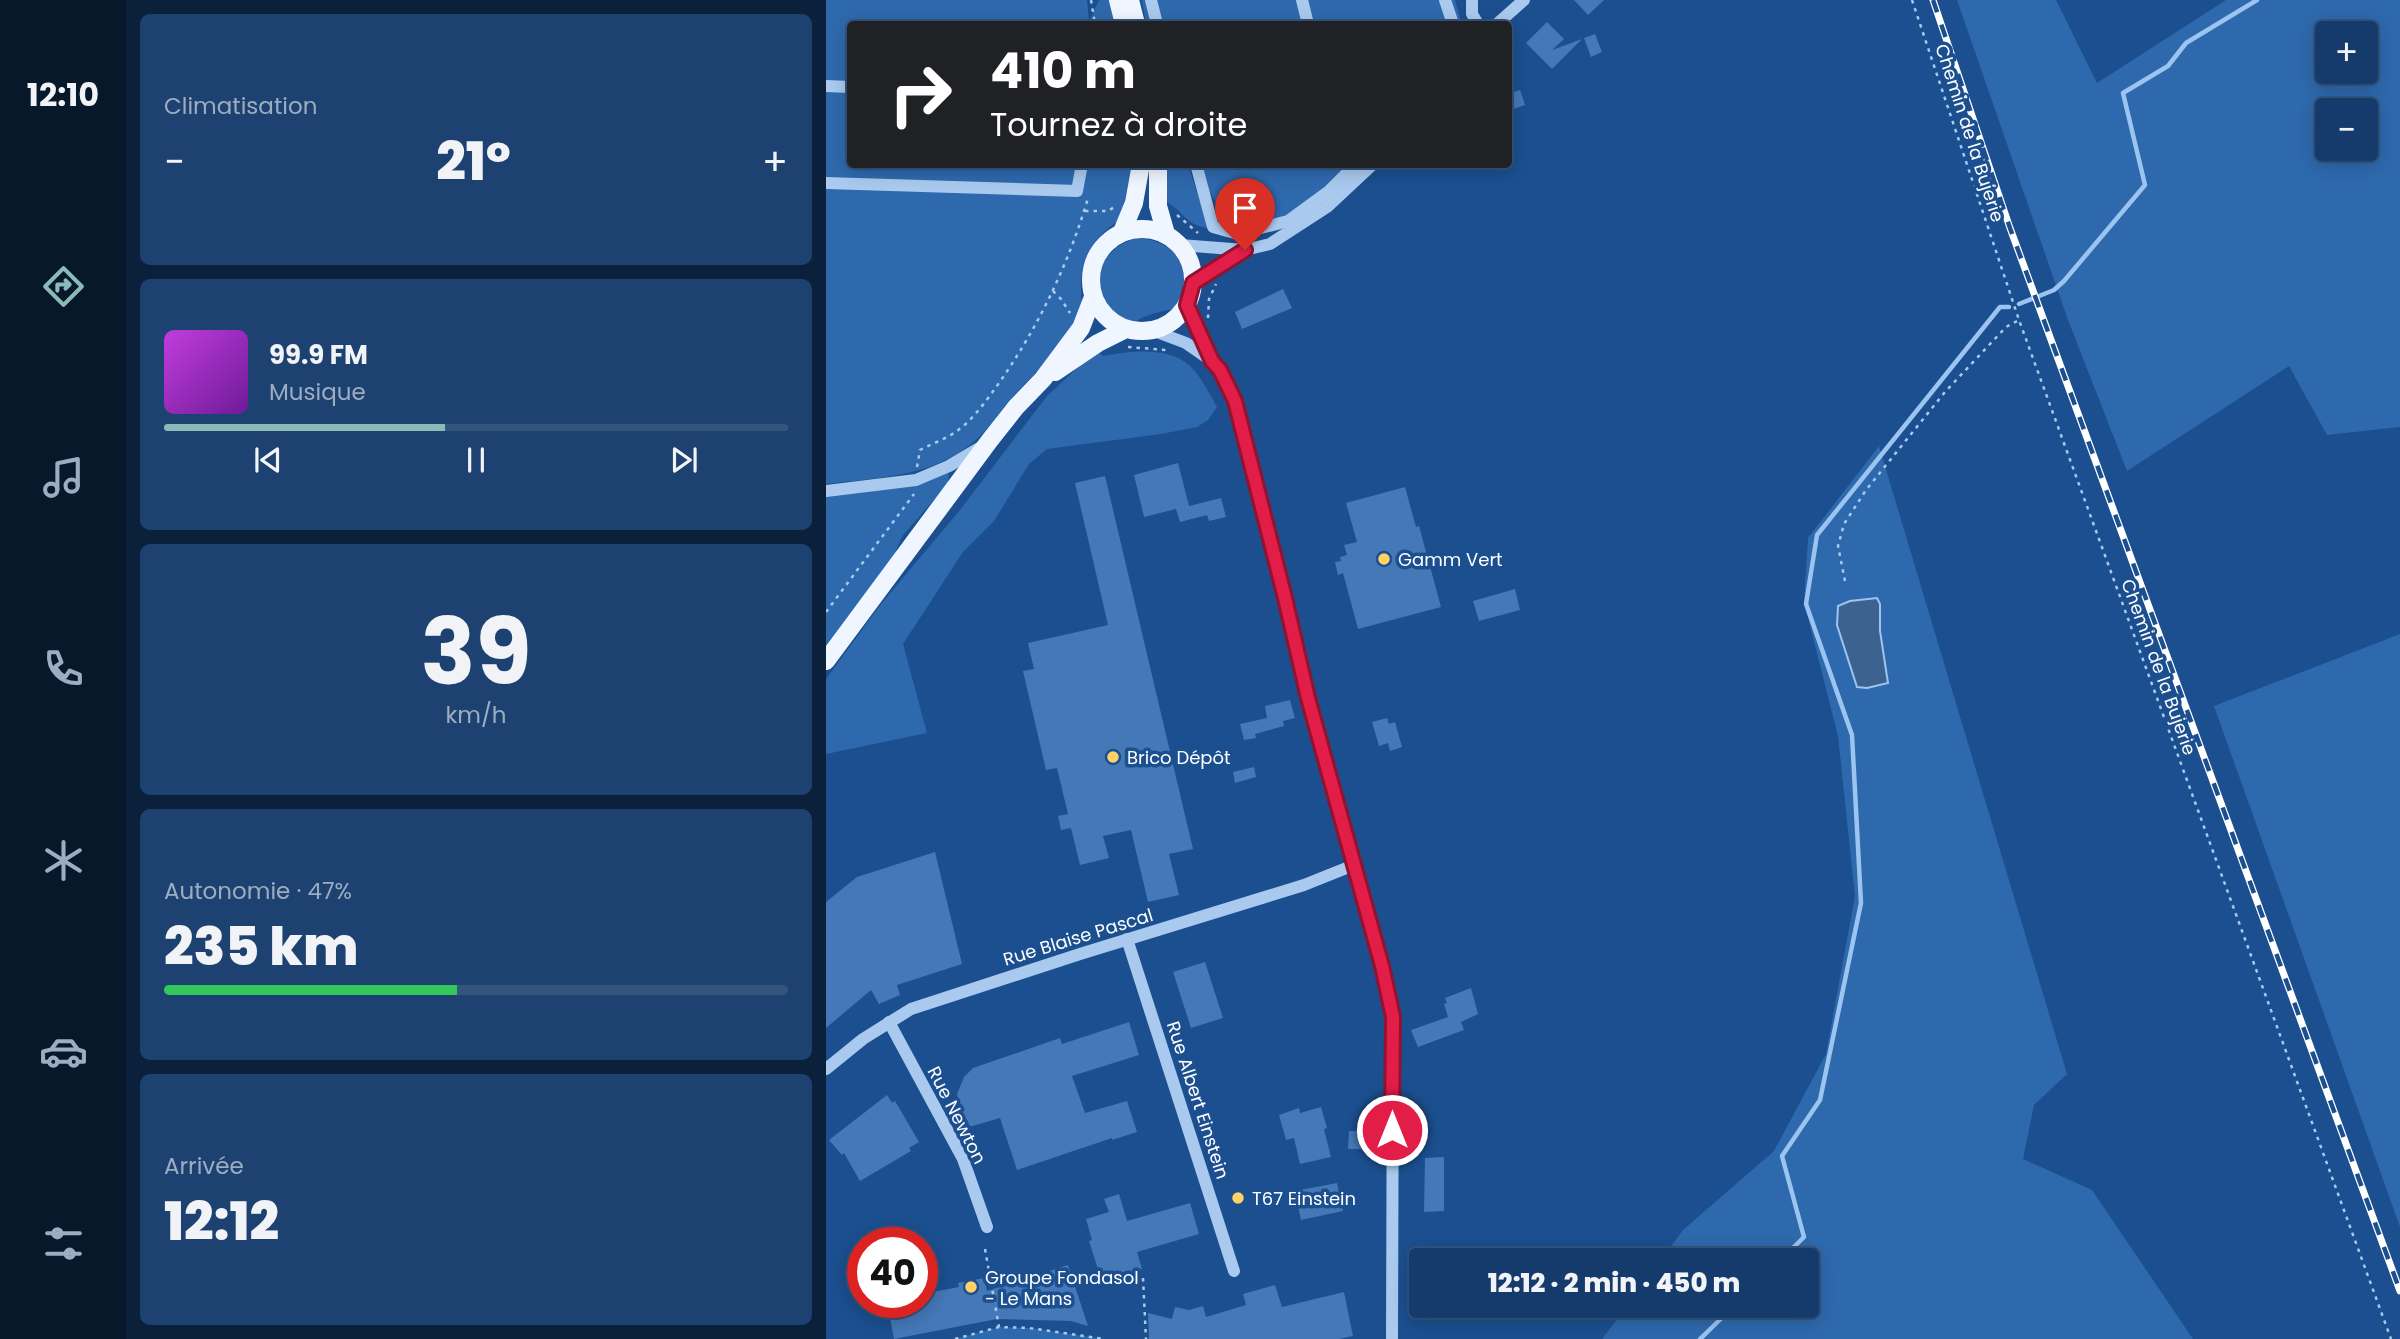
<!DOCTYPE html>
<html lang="fr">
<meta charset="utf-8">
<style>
:root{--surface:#143b6b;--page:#1d4271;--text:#f1f3f6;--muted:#9dadc1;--line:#33557e;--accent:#8bbbb9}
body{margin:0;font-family:Poppins,sans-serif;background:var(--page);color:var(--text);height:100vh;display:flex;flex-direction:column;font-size:26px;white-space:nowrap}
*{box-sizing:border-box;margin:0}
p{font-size:23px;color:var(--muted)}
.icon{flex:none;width:38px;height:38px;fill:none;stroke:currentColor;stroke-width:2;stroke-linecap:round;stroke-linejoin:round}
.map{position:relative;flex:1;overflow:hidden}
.side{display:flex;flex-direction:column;gap:14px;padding:14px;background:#0b203b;width:700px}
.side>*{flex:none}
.top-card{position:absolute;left:21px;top:21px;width:665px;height:147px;border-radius:7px;box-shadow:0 4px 18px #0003,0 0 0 2px var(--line);background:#202124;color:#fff;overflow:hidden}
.fabs{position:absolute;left:1489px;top:21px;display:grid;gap:14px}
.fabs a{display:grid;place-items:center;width:63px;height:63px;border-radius:7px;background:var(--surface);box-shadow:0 4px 18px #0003,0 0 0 2px var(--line);font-size:35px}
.speed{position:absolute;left:21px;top:1227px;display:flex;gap:14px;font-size:35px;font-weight:700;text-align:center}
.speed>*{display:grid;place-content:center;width:91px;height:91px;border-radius:50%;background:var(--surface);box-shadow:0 4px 18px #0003,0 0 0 2px var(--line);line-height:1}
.speed .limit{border:10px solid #d22;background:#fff;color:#111}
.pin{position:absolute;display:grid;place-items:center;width:60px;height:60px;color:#fff;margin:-72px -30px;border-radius:50% 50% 50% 0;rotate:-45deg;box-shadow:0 0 7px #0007}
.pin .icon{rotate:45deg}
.me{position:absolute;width:77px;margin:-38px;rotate:0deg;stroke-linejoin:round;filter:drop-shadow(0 0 5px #0008)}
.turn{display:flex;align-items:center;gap:24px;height:147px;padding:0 28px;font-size:32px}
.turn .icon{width:91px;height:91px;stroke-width:2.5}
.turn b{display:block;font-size:49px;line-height:60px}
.big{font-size:52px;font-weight:800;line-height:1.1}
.side .tile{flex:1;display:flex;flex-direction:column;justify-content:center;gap:10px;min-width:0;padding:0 24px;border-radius:10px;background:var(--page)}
.side .dial{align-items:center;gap:0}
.dial b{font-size:91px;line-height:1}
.song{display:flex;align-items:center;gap:21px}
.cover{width:84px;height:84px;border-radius:10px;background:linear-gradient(135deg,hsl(290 70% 55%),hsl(280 70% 35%))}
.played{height:7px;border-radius:4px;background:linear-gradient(90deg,var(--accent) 45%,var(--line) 45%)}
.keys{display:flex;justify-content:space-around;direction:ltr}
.heat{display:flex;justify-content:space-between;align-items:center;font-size:38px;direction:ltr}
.charge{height:10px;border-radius:5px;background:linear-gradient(90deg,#34c759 47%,var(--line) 0)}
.trip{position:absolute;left:583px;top:1248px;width:410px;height:70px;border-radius:7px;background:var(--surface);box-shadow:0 4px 18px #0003,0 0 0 2px var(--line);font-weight:800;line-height:70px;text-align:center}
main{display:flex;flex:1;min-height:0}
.tab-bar{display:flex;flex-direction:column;width:126px;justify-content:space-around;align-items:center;background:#08182b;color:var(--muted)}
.tab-bar .icon{width:49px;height:49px}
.tab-bar .selected{color:var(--accent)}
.tab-bar b{font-size:32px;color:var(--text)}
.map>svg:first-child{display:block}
.green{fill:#2e69ad;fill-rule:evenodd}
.water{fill:#3c6290;stroke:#9cc4f0;stroke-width:2}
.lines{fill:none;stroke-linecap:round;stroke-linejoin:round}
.stream{stroke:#9cc4f0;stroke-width:4.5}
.building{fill:#4478b7}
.path{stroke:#a9c9ee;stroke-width:2.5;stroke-dasharray:3.5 5;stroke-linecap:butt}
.minor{stroke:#a9c9ee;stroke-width:12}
.major{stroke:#f0f6ff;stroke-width:18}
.rail-casing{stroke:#fff;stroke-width:7}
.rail{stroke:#1b4f8f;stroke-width:4.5;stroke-dasharray:13;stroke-linecap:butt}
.route-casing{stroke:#92132f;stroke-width:18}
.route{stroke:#e11d48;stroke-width:12}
.poi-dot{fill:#ffd166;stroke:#1b4f8f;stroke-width:2.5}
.labels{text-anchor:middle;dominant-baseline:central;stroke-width:7;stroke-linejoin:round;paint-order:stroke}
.street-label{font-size:18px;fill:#fff;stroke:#1b4f8f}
.poi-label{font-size:18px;fill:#fff;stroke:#1b4f8f;text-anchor:start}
</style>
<main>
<nav class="tab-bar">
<b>12:10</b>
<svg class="icon selected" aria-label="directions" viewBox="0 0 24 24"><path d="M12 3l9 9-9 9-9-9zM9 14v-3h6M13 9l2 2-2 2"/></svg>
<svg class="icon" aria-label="music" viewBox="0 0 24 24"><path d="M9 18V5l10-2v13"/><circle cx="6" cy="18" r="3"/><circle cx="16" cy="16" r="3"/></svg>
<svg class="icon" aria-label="phone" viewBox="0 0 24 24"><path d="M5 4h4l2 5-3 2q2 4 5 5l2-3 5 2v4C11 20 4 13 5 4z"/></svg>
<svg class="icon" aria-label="climate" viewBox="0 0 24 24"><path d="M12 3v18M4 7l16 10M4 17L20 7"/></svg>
<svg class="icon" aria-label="car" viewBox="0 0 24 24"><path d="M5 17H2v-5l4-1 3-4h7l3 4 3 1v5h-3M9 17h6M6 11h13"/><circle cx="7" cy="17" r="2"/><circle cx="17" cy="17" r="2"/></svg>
<svg class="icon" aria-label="filters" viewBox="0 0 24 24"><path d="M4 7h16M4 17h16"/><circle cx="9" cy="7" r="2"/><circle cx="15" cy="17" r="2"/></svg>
</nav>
<section class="side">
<div class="tile"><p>Climatisation</p>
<div class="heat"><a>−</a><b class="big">21°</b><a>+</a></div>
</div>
<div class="tile">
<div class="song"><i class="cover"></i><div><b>99.9 FM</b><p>Musique</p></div></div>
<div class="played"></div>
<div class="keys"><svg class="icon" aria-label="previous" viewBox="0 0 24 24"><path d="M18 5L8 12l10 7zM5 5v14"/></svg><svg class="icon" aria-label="pause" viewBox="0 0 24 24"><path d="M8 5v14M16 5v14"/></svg><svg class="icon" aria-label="next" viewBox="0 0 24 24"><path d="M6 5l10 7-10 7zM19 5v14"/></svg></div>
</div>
<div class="tile dial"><b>39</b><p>km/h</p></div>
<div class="tile"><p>Autonomie · 47%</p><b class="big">235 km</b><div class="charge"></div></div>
<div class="tile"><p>Arrivée</p><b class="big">12:12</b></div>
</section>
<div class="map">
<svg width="1574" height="1339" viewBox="0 0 1574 1339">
<rect width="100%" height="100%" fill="#1b4f8f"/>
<g class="green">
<path d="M0 0H261L263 22 273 0H286L291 24H24V164L310 165 296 218C267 238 254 256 255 292 255 300 258 312 255 319 242 345 212 370 192 391 179 403 170 419 158 432 116 477 57 477 0 484Z"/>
<path d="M316 0H629L636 24H320Z"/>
<path d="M1131 0H1230L1271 83 1400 0H1574V427L1501 435 1463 366 1301 471 1242 320ZM1502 33H1540V72H1502ZM1502 110H1540V149H1502Z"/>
<path d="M337 165H362L383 228C359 226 358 210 337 200Z"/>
<path d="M369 165H536L465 222 401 223Z"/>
<path d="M311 238C354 240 370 275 347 310 338 309 314 317 307 323 260 304 263 252 311 238Z"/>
<path d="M271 350 277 356C304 351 341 346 363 365 375 376 383 393 391 407L382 420 371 427 335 434 221 449 203 464 168 521 137 552 77 644 101 733 0 754V679L55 604 134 510 221 396Z"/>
<path d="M1053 446 1241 1074 1208 1105 1197 1159 1266 1190 1367 1339H776L801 1306H980V1260H835L857 1230 948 1151 1000 1054 1029 896 1012 736 978 602 982 538Z"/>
<path d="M123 472 122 484 77 535 51 592 0 661V496Z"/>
<path d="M1574 634V1227L1388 706Z"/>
<path d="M173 1327 203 1328 279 1339H129Z"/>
</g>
<path class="water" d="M1051 598 1054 604V631L1062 683 1041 688 1031 687 1011 625 1012 606 1024 601Z"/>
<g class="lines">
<g class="stream">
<path d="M1193 304 1228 290 1238 281 1319 185 1297 93 1342 66 1360 43 1431 0"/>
<path d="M955 1260 978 1237 956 1156 994 1100 1035 903 1026 735 980 604 991 535 1174 307H1183"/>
<path d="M874 1339 908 1306"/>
</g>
</g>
<g class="building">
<path d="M748 0H778L762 15Z"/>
<path d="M721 22 738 39 726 50 756 39 726 69 700 43Z"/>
<path d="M769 34 776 52 765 57 758 38Z"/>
<path d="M694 90 699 105 682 111V94Z"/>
<path d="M457 289 466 308 416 329 409 312Z"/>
<path d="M352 463 363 506 395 498 400 517 383 521 381 515 354 522 350 509 318 517 308 475Z"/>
<path d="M279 476 367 849 343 854 353 895 322 902 305 830 277 836 283 858 254 865 245 828 235 830 232 816 242 814 231 768 220 770 197 671 208 669 202 643 282 625 249 483Z"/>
<path d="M579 487 590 527 593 526 615 607 532 629 517 573 512 575 509 562 515 561 514 557 521 555 518 545 531 542 520 503Z"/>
<path d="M689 589 694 610 653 621 647 601Z"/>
<path d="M464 700 469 718 457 721 458 726 429 734 430 738 418 740 414 724 441 718 439 706Z"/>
<path d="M561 718 563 724 569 722 576 747 564 751 562 743 553 746 546 722Z"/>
<path d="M428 767 430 777 409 783 407 772Z"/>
<path d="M109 852 136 964 71 985 74 995 53 1004 45 990 0 1028V902L31 877Z"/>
<path d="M379 962 397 1018 365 1028 347 972Z"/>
<path d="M645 988 652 1014 635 1022 638 1030 592 1047 585 1030 622 1017 618 1004 621 1003 619 998Z"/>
<path d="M303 1022 313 1055 246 1076 259 1113 301 1101 311 1132 286 1140V1138L191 1170 174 1118 143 1127 133 1108 131 1094 138 1077 147 1068 234 1038 236 1044Z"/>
<path d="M61 1095 66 1103 69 1101 93 1142 83 1148 85 1151 34 1181 18 1153 16 1155 3 1140Z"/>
<path d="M495 1107 501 1128 498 1129 505 1157 474 1164 468 1138 460 1140 453 1115 473 1108 474 1113Z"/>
<path d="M523 1131H553V1149H522Z"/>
<path d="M618 1157V1211L598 1212 599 1158Z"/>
<path d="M511 1183 517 1211 475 1220 469 1191Z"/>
<path d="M293 1194 301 1221 364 1203 373 1234 311 1252 316 1269 276 1282 263 1241 266 1240 260 1219 283 1212 278 1199Z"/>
<path d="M242 1265 262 1326 245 1321 171 1319 68 1339 61 1302H96V1294L133 1287 132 1283 158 1278 161 1291Z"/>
<path d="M449 1285 456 1307 518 1292 527 1336 513 1339H323L322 1313 346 1319 349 1307 363 1310 377 1306 380 1317 420 1305 417 1294Z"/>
</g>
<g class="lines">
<g class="path">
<path d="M265 0 269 24"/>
<path d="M1086 0 1193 320 1565 1339"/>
<path d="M259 211H282L290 206"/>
<path d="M351 215 372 233"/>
<path d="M227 291 235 299 244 313"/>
<path d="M382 318 383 299 390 284"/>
<path d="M302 347 340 350"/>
<path d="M91 467 94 450C105 444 117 440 128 433 144 423 157 405 168 390 210 332 242 266 262 198"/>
<path d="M1019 581 1012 546 1018 524 1040 490 1119 392 1180 327 1193 320"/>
<path d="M0 612 88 494"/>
<path d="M159 1249 173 1327"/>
<path d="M317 1278 320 1339"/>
<path d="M129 1339 173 1327 203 1328 279 1339"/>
</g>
<g class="minor">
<path d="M325 0 331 24"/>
<path d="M476 0 482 24"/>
<path d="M619 0 627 24"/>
<path d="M646 0V14L652 24"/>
<path d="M671 24 698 0"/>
<path d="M0 86 24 87"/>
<path d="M370 164 387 227 412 234 462 221 503 191 530 164"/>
<path d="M0 183 251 191 256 164"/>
<path d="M354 245 419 250"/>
<path d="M367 283 419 250 444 244 501 207 547 164"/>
<path d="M361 305 386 361 394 370 409 401 482 698 556 966 567 1017 566 1339"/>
<path d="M328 331 360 343 386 361"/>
<path d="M0 491 90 480 123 466 155 447"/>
<path d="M301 939 408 1271"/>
<path d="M63 1022 137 1159 161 1227"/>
<path d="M0 1069 37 1039 85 1009 254 954 478 885 528 865"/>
</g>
<g class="major">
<path d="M292 0 298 24"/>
<path d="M304 0 310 24"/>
<path d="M332 164V206L340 234"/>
<circle cx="316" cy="280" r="51"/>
<path d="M296 232 308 203 315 164"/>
<path d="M229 372 272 343 300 329"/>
<path d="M0 661 164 440 190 407 217 379 255 328 267 297"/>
</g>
<g class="rail-casing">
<path id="rail" d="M1107 0 1184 228 1574 1291"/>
</g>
<use href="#rail" class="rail"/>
</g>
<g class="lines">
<g class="route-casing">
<path id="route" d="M419 250 367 283 361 305 386 361 394 370 409 401 459 598 482 698 556 966 567 1017 566 1130"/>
</g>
<use href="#route" class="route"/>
</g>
<g class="poi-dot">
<circle cx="558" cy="559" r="7"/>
<circle cx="287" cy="757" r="7"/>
<circle cx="412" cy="1198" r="7"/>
<circle cx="145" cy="1287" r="7"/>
</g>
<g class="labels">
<g class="street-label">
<text transform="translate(1144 133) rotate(72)">Chemin de la Bujerie</text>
<text transform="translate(1333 667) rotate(70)">Chemin de la Bujerie</text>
<text transform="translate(252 937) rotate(-17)">Rue Blaise Pascal</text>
<text transform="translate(372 1100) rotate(72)">Rue Albert Einstein</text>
<text transform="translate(131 1115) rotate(63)">Rue Newton</text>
</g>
<g class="poi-label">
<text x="572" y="559">Gamm Vert</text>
<text x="301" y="757">Brico Dépôt</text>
<text x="426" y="1198">T67 Einstein</text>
<text x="159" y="1277">Groupe Fondasol<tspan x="159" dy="21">- Le Mans</tspan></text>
</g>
</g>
</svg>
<div class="fabs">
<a>+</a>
<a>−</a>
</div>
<div class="speed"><div class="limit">40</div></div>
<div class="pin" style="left:419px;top:250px;background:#d93025"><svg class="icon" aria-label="arrive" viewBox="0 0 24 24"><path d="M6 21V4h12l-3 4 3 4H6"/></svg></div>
<svg class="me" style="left:566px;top:1130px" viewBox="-20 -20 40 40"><circle r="17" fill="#e11d48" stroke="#fff" stroke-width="3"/><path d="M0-11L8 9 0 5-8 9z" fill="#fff"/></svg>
<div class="trip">12:12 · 2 min · 450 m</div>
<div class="top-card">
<div class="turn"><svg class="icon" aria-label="right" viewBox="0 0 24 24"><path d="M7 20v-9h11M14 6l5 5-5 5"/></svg><div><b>410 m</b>Tournez à droite</div></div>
</div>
</div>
</main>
